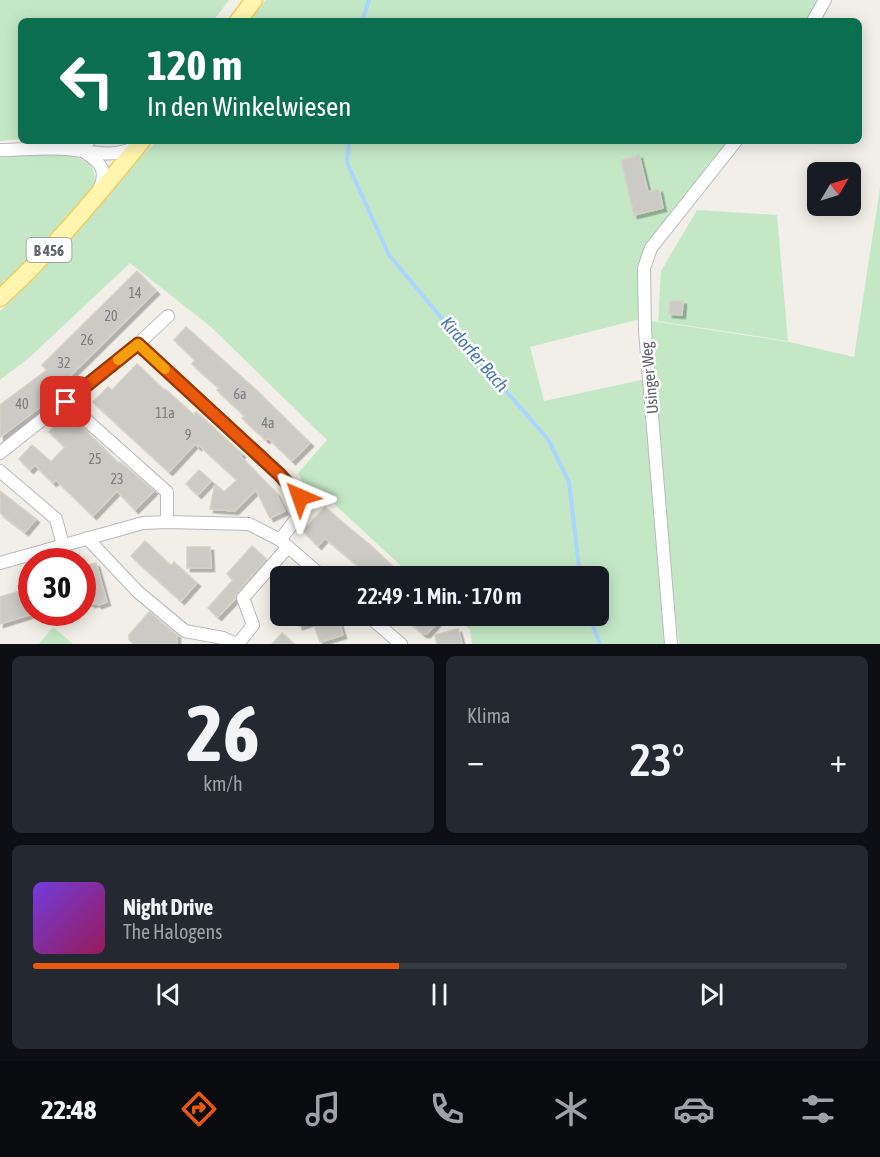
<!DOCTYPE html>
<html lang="de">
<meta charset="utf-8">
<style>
:root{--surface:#171b24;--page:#242831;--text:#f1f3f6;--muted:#9ea1a6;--line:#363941;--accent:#ea580c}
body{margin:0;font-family:"Asap Condensed",sans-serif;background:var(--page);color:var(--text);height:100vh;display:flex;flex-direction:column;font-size:22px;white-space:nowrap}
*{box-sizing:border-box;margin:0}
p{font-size:20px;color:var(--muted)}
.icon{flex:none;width:33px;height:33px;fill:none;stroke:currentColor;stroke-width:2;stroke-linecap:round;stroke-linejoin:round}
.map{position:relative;height:644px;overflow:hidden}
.sheet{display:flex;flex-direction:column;gap:12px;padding:12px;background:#0d0f14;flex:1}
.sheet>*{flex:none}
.banner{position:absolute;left:18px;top:18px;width:844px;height:126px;border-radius:9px;box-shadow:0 3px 15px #0003;background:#0b6e4f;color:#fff;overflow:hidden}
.needle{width:39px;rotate:52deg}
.tools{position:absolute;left:807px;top:162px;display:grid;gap:12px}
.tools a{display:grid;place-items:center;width:54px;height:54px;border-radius:9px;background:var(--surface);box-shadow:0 3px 15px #0003;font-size:30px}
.speed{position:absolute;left:18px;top:548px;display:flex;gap:12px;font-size:30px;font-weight:700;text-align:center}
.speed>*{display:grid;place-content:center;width:78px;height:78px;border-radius:50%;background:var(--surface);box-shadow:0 3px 15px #0003;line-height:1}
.speed .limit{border:9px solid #d22;background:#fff;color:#111}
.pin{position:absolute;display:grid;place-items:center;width:51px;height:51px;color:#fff;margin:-26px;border-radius:12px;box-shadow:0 3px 9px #0006}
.me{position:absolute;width:66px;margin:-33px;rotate:317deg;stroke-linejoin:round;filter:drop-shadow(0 0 4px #0008)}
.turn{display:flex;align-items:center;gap:21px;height:126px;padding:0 30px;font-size:27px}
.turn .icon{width:78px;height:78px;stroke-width:2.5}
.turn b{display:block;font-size:42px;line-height:51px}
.big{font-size:45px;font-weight:600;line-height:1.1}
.sheet .card{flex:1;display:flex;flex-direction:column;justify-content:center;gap:9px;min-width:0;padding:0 21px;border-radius:9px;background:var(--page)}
.sheet .dial{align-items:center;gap:0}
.dial b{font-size:78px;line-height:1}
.song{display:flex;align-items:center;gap:18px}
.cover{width:72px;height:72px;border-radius:9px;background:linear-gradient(135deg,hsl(260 70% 55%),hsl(330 70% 35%))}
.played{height:6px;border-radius:3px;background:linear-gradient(90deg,var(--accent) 45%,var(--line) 45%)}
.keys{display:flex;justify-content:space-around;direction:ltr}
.heat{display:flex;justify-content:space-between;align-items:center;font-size:33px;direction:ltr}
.sheet .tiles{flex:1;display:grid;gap:12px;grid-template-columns:1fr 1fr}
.card:last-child{grid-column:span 2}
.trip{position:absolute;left:270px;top:566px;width:339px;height:60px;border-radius:9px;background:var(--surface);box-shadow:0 3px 15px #0003;font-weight:600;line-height:60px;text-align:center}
.dock{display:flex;height:96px;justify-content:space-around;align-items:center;background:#090b0e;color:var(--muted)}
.dock .icon{width:42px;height:42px}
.dock .on{color:var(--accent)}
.dock b{font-size:27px;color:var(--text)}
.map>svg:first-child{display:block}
.green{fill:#c4e8c6;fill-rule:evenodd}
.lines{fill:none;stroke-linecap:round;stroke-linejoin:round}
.stream{stroke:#a9d6ff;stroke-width:4}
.building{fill:#cccac4;stroke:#d6d1c5;stroke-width:1.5;filter:url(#shadow)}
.minor-casing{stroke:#b7b9be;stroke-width:14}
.major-casing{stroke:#f1ce60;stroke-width:19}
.minor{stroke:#fff;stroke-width:12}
.major{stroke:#fff5ae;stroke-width:16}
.route-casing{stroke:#983908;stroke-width:15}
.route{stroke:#ea580c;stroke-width:10}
.slow{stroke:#f59e0b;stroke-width:10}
.labels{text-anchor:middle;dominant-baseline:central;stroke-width:5;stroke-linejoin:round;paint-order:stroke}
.number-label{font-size:14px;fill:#7a7c7e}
.shield{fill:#fff;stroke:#8f9195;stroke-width:1.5}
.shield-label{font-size:15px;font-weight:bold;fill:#5f6267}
.street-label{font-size:16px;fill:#5f6267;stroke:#fff}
.water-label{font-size:18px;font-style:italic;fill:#4476b2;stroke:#fff}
</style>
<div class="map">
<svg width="880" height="644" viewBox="0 0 880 644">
<defs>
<filter id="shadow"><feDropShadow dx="3.5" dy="3.5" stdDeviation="0" flood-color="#0004"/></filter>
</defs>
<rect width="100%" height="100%" fill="#f1efe7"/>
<g class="green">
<path d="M0 0H229L213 21H21V139L0 141Z"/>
<path d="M266 0H819L807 21H249Z"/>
<path d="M157 141H731L651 242 637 266 640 319 789 342 854 357 880 188V644H679L648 396 666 644H472L470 630 454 615H598V576H412L331 501 312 500 298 473 327 440 211 327 130 263 30 357 0 380V311L61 250 136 162ZM640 319 646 379 544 401 530 347Z"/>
<path d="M67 155C88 160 97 165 95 189L45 243 0 287V156Z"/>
<path d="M697 210 777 215 788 341 658 321 661 271Z"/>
<path d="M53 627 73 644H39Z"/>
</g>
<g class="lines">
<g class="stream">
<path d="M362 21 369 0"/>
<path d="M349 141 347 162 349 167 389 255 439 315 548 439 569 482 580 576"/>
<path d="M589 615 600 644"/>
</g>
</g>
<g class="building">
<path d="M639 155 648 192 659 189 663 208 634 215 621 160Z"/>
<path d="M137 271 156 291 53 393 55 396 0 437V405L47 370 42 365Z"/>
<path d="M670 301H683L682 315 669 314Z"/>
<path d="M186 327 255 389 310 443 292 461 268 438 266 440 242 418 245 416 217 390 219 388 192 364 195 360 174 340Z"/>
<path d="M137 364 164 390 165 389 194 415 196 412 242 454 240 456 276 493 285 511 270 518 256 490 235 511 210 509 215 484 224 492 237 480 199 445 198 447 195 444 169 472 93 402 108 387 112 390Z"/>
<path d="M66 413 88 433 119 464 120 462 154 491 135 510 117 491 93 516 56 480 53 483 35 465 30 470 19 459 32 445 51 462 65 447 49 432Z"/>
<path d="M199 470 211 481 198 495 186 484Z"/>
<path d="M0 491 36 519 25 532 0 513Z"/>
<path d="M325 507 348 527 369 544 403 576H366L359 570 361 568 325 538 318 546 303 531Z"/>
<path d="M145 541 171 566 174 562 197 583 181 601 131 556Z"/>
<path d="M252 546 266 559 237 593 234 598 235 599 218 617 208 608 233 580 227 574Z"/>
<path d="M187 547H210L211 568H187Z"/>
<path d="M96 563 107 602 98 605 97 603 91 604V602L82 604V569L87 568 86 565Z"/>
<path d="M32 582V614L0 624V597L20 591 18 586Z"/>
<path d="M149 612 177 635V644H134L129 640V635Z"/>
<path d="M295 615H327L328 617 337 615 343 635 320 642 313 622 299 626Z"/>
<path d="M413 615H444L427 634H423L408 621Z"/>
<path d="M458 629 462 644H437L435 635Z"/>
<path d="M282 633 294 644H272Z"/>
</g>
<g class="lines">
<g class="minor-casing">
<g id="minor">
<path d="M813 21 825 0"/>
<path d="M66 148 89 141"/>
<path d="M0 150C21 150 46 147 66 149 89 151 114 159 135 147"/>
<path d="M86 153C103 164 107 172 99 190"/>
<path d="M138 344 280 475 300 497V514L280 540"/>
<path d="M66 402 167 492V522"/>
<path d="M0 453 138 344 168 316"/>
<path d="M0 471 56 519 63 545"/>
<path d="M87 538 138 592 185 631 223 638 236 644"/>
<path d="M0 563 143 523 167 522 249 524 280 540 322 576"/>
<path d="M367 615 401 644"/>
<path d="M238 644 253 625 243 598 288 547"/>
<path d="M671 644 645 331 644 268 651 248 736 141"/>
</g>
</g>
<g class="major-casing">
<g id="major">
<path d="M238 21 254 0"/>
<path d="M0 298C52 251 97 196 142 141"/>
</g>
</g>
<use href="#minor" class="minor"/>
<use href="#major" class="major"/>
</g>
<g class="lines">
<g class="route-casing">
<path id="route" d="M66 402 138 344 280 475 300 497"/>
</g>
<use href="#route" class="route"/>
<path class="slow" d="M118 360 138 344 165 369"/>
</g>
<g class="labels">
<g class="number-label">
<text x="135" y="293">14</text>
<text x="111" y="316">20</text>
<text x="87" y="340">26</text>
<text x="64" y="363">32</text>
<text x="240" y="394">6a</text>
<text x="22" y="404">40</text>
<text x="165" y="413">11a</text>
<text x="268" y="423">4a</text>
<text x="188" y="435">9</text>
<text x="95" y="459">25</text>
<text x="117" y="479">23</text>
</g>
<rect class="shield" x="26.5" y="238" width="45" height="24" rx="4.5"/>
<g class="shield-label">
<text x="49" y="250">B 456</text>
</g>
<g class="street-label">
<text transform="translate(649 378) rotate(-95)">Usinger Weg</text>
</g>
<g class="water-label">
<text transform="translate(475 354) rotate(49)">Kirdorfer Bach</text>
</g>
</g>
</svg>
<div class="tools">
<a><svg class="needle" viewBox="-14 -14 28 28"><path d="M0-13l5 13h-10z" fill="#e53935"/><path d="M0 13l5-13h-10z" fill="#9ea1a6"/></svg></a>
</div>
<div class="speed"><div class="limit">30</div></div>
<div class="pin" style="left:66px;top:402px;background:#d93025"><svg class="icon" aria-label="arrive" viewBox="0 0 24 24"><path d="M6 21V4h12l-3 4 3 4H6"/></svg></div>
<svg class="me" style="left:300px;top:497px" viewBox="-20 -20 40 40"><path d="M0-17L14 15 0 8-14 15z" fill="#ea580c" stroke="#fff" stroke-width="4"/></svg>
<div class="trip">22:49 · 1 Min. · 170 m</div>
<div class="banner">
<div class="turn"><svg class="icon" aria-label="left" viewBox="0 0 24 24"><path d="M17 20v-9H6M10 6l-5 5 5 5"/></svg><div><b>120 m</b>In den Winkelwiesen</div></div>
</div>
</div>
<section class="sheet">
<div class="tiles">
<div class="card dial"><b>26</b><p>km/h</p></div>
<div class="card"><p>Klima</p>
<div class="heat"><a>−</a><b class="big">23°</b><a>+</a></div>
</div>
<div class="card">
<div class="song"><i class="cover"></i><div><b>Night Drive</b><p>The Halogens</p></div></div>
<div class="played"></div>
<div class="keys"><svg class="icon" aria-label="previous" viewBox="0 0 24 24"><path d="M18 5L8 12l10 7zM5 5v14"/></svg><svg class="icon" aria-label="pause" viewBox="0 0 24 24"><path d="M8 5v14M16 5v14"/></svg><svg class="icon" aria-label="next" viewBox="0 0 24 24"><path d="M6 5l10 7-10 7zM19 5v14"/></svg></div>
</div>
</div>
</section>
<nav class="dock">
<b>22:48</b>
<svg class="icon on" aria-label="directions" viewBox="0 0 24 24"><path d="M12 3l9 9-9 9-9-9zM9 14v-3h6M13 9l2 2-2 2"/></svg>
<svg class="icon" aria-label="music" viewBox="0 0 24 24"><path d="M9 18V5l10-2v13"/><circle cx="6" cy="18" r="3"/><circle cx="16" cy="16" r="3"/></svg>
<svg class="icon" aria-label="phone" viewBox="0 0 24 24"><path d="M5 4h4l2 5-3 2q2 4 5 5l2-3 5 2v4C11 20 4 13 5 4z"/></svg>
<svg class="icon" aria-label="climate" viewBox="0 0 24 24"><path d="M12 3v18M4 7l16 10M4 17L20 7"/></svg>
<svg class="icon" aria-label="car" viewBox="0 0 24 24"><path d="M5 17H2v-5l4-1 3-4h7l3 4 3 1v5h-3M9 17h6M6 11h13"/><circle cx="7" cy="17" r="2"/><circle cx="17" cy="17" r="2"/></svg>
<svg class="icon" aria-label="filters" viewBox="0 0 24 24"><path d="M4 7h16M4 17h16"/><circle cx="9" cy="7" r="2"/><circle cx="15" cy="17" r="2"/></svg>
</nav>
